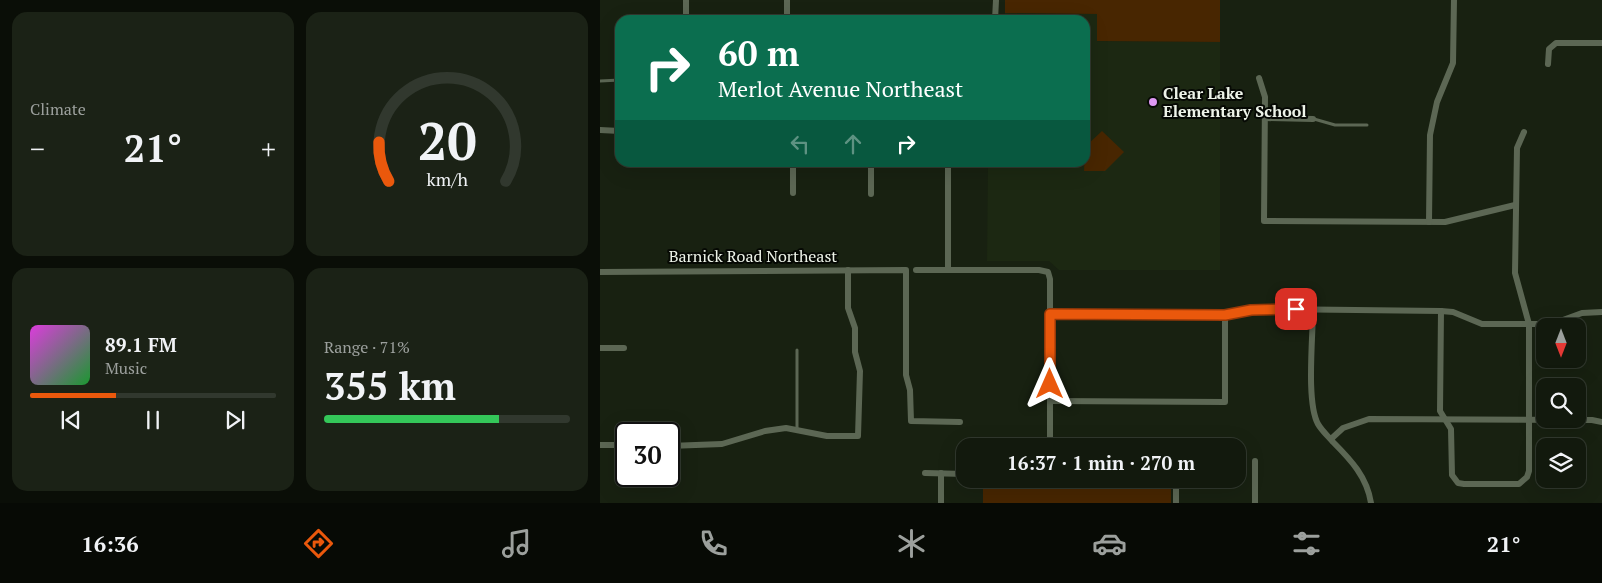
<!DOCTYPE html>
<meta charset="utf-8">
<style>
:root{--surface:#12190d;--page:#1b2216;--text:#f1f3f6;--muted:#9ca09d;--line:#31382e;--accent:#ea580c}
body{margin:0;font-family:"PT Serif",serif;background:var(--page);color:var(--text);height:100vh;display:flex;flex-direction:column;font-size:19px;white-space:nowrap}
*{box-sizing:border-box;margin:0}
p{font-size:16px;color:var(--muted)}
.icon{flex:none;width:28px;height:28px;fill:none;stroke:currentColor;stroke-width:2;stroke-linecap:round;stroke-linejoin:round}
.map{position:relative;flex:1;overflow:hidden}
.side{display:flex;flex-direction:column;gap:12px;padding:12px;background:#0a0e07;width:600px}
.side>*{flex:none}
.guide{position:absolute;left:15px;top:15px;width:475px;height:152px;border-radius:15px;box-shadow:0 5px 20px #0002,0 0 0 1px var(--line);background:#0b6e4f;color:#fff;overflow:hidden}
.needle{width:32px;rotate:180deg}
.controls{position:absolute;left:936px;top:318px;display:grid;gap:10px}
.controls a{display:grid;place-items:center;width:50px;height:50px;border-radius:10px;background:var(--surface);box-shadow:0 5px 20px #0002,0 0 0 1px var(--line);font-size:25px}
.speed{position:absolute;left:15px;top:422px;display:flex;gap:10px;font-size:25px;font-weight:700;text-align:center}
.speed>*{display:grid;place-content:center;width:65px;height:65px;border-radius:50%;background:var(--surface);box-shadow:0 5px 20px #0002,0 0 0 1px var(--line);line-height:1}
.speed .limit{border:2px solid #111;border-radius:8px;background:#fff;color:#111}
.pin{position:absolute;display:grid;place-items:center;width:42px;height:42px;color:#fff;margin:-21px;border-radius:10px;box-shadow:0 2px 8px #0006}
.me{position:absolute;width:55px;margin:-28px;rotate:0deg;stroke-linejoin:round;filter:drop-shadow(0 0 4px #0008)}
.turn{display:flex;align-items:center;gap:18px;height:105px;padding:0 20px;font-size:22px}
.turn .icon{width:65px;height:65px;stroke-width:2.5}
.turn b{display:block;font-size:35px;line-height:42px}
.lanes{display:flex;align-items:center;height:48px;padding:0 20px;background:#0003;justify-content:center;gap:25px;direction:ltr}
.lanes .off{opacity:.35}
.big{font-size:38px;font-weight:800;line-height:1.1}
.side .card{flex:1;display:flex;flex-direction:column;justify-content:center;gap:8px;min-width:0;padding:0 18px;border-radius:15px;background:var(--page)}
.side .dial{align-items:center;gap:0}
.dial svg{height:130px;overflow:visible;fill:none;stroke:var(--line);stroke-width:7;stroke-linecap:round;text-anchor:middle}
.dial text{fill:var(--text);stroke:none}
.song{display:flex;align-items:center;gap:15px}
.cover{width:60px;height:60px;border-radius:8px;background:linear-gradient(135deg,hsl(300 70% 55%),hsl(130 70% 35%))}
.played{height:5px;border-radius:2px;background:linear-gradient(90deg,var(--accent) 35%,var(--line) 35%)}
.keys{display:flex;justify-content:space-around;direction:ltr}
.heat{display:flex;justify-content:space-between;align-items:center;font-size:28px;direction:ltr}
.charge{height:8px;border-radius:4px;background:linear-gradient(90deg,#34c759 71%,var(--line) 0)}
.side .tiles{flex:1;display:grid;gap:12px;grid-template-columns:repeat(2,1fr)}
.trip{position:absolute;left:356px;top:438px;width:290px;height:50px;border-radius:15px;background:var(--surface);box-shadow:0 5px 20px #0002,0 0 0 1px var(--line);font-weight:800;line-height:50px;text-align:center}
.tab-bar{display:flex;height:80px;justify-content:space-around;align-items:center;background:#070a05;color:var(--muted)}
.tab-bar .icon{width:35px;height:35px}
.tab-bar .current{color:var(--accent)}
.tab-bar b{font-size:22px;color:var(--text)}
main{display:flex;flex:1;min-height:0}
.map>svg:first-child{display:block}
.built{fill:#1c2812}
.green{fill:#482601}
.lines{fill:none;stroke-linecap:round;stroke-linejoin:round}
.lane{stroke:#5c6754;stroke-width:3}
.street{stroke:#5c6754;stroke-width:6}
.route-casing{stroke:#983908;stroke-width:12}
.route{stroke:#ea580c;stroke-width:9}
.poi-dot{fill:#de98f2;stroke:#060904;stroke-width:2}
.labels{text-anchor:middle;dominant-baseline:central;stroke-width:4;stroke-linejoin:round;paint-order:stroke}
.poi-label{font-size:16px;font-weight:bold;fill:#eef4e9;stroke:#060904;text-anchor:start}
.street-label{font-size:16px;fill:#eef4e9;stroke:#060904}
</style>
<main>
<section class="side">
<div class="tiles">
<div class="card"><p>Climate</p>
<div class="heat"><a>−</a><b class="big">21°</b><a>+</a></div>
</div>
<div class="card dial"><svg viewBox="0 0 100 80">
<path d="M14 69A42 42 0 1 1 86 69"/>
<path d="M14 69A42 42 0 0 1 8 45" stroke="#ea580c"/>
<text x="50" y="56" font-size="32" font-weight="700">20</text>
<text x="50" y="72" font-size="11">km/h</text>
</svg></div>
<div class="card">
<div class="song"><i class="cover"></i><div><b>89.1 FM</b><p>Music</p></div></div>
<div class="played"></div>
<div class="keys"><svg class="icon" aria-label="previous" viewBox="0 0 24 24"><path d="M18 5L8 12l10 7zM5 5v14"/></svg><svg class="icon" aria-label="pause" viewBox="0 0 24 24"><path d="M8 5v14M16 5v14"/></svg><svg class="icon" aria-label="next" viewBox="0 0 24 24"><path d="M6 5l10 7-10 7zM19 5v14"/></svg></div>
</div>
<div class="card"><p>Range · 71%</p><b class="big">355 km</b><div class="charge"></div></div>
</div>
</section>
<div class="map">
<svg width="1002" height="503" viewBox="0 0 1002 503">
<rect width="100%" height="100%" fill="#182111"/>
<path class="built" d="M405 13 497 14V41L620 42V270H459L449 261H387L388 163 485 162V20H405Z"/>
<g class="green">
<path d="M405 0H620V42L497 41V14L405 13Z"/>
<path d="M502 131 524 152 505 171H484L485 147Z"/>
<rect x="383" y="479" width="188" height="24"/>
</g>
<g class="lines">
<g class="lane">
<path d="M0 81 20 80"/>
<path d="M714 119 735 125H767"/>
<path d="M197 350V429"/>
</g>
<g class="street">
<path d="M86 0V20"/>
<path d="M187 0V20"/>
<path d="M395 20 396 0"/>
<path d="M948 64 949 49 956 43H1002"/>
<path d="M659 78 665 97 664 221 845 222 915 205"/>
<path d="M665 118 713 119"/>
<path d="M0 130 20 131"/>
<path d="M271 162V194"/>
<path d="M193 193V162"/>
<path d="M829 222 830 135 837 102 853 63 854 0"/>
<path d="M348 269V162"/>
<path d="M316 270H439L448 272 450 279V446"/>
<path d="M0 272 306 270V375L310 390 311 421 360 422"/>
<path d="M713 309C713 337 706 402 718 424 722 431 728 436 733 442 751 460 767 477 771 503"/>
<path d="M841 311 840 411 851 429 852 475 858 483 864 484H919L927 477 929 471V324L915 273 917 148 924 132"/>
<path d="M450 314 625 315 661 309 841 311 853 312 882 324H952L982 313 1002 312"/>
<path d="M0 348H24"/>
<path d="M450 401 625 402V315"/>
<path d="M731 439 743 428 769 419 992 420 1002 422"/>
<path d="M0 445H26"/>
<path d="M69 446 122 444 165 431 186 428 227 436H258L260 371 255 352V328L248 308V270"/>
<path d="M325 473 365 474"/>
<path d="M341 503V473"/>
<path d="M576 503V479"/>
<path d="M655 503V461"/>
</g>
</g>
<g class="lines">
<g class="route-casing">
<path id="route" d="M450 384V314L625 315 651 310 696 309"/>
</g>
<use href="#route" class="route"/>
</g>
<circle class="poi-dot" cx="553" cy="102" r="5"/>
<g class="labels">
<g class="poi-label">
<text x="563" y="93">Clear Lake<tspan x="563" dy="18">Elementary School</tspan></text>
</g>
<g class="street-label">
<text x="153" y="256">Barnick Road Northeast</text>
</g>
</g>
</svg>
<div class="controls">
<a><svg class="needle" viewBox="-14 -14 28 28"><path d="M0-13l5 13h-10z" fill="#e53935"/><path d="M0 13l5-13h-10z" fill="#9ca09d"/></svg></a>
<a><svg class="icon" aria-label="search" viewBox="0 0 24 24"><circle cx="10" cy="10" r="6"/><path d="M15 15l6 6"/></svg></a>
<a><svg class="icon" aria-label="layers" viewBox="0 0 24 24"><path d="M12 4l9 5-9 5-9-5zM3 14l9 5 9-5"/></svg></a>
</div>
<div class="speed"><div class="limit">30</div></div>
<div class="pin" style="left:696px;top:309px;background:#d93025"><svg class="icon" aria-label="arrive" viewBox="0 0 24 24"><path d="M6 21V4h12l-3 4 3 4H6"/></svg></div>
<svg class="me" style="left:450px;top:384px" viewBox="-20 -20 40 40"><path d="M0-17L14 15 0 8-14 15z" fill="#ea580c" stroke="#fff" stroke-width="4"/></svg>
<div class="trip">16:37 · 1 min · 270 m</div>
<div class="guide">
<div class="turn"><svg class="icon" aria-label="right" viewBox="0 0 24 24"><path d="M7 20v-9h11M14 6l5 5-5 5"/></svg><div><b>60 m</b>Merlot Avenue Northeast</div></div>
<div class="lanes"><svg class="icon off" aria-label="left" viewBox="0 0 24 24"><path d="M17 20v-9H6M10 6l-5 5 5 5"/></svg><svg class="icon off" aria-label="ahead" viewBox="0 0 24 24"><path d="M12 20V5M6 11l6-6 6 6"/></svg><svg class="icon" aria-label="right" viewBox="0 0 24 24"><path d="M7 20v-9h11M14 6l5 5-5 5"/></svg></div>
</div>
</div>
</main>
<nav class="tab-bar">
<b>16:36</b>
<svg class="icon current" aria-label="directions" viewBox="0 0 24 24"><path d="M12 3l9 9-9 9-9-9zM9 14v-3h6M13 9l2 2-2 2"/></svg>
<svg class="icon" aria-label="music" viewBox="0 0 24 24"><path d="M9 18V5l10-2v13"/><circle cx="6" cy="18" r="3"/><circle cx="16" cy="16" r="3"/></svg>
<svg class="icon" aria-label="phone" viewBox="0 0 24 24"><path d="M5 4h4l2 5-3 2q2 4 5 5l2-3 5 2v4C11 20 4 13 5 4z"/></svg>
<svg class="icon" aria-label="climate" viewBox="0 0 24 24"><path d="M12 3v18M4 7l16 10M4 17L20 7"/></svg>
<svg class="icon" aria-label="car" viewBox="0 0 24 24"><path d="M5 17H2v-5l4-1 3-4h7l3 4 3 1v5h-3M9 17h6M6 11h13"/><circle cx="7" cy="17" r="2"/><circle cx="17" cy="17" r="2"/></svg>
<svg class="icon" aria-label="filters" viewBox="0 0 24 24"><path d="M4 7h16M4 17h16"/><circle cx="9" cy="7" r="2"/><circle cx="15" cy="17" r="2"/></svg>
<b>21°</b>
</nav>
